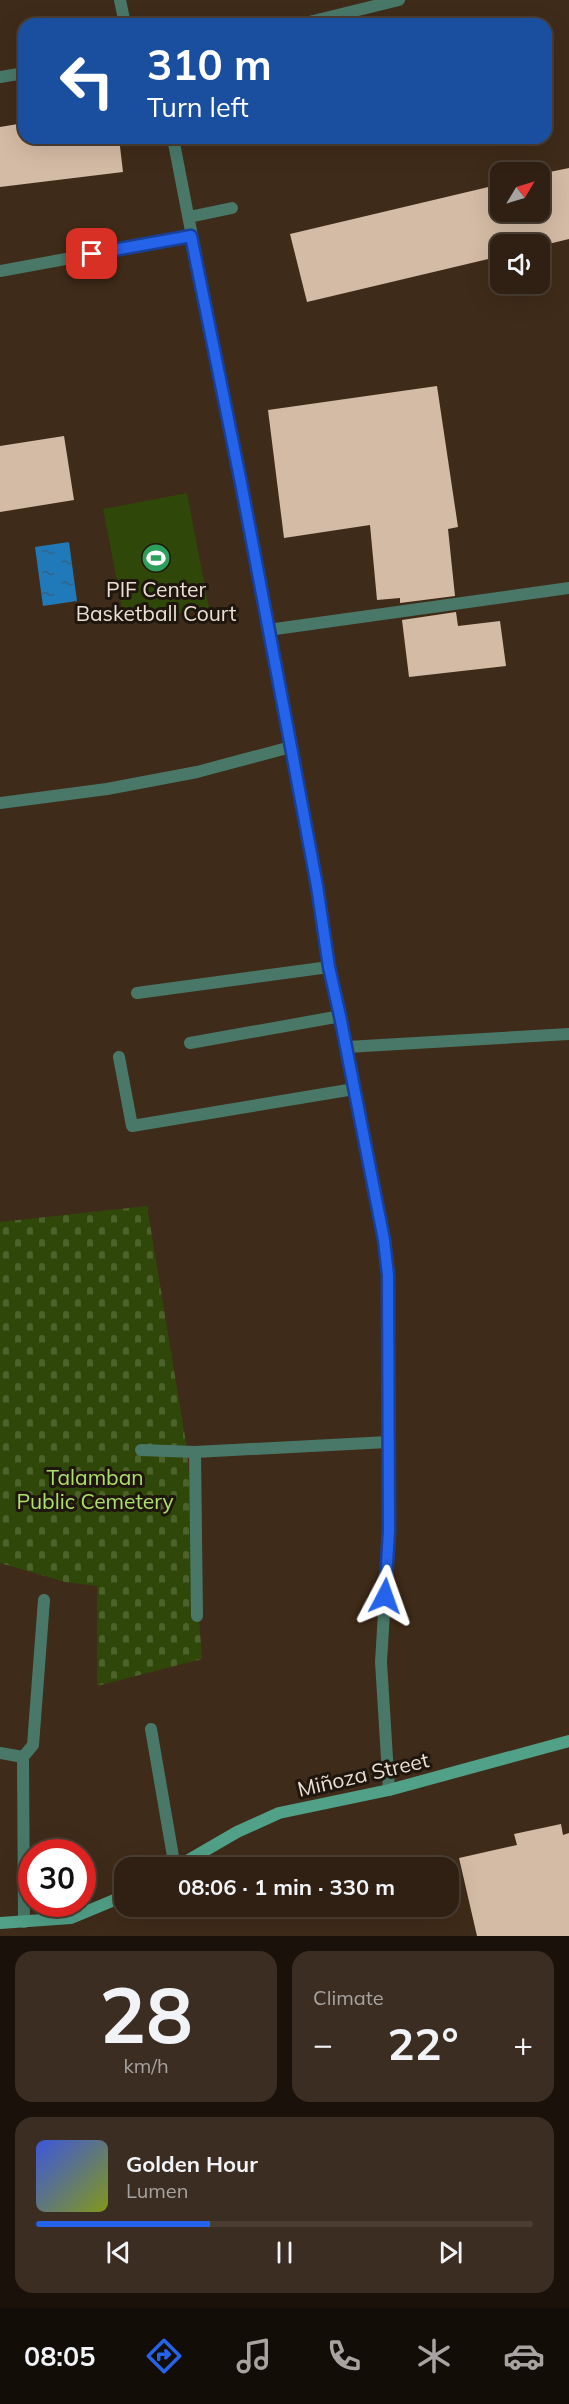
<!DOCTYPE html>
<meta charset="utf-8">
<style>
:root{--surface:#2f2013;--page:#3b2d21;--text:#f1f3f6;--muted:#a7a3a0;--line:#4a3e33;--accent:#2563eb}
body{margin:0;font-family:Mulish,sans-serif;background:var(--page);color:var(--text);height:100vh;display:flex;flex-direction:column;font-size:22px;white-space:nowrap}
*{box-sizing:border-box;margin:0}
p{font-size:20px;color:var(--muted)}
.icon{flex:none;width:33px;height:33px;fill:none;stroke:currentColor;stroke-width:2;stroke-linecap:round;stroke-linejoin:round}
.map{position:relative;height:1936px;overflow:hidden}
.drawer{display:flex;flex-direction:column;gap:15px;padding:15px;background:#1a120a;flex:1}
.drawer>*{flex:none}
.guide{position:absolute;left:18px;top:18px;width:534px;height:126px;border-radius:18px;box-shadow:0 6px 24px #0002,0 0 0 2px var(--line);background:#1a4fa0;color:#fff;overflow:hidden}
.needle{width:39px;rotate:52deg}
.tools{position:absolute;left:490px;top:162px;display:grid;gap:12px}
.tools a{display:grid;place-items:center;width:60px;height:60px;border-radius:12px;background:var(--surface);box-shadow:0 6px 24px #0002,0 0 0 2px var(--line);font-size:30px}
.speed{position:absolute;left:18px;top:1839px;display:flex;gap:12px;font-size:30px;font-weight:700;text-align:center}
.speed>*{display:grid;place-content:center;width:78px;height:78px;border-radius:50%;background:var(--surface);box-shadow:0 6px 24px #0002,0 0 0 2px var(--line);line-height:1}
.speed .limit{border:9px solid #d22;background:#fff;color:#111}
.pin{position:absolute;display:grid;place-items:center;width:51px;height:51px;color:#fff;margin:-26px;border-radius:12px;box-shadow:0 3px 9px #0006}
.me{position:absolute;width:66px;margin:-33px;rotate:4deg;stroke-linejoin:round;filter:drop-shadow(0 0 4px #0008)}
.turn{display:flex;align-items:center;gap:21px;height:126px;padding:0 30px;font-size:27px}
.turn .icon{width:78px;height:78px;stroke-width:2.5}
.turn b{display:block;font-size:42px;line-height:51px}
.big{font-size:45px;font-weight:700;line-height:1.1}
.drawer .widget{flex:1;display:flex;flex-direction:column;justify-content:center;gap:9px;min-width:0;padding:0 21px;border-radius:18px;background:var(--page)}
.drawer .dial{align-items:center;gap:0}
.dial b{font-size:78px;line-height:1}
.song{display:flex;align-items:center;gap:18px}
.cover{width:72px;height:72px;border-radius:9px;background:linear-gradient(135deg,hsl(230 70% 55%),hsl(70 70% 35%))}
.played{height:6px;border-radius:3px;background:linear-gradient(90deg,var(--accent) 35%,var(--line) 35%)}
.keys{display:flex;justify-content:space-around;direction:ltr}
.heat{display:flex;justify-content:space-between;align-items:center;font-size:33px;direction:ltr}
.drawer .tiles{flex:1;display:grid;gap:15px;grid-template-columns:1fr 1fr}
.widget:last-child{grid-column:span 2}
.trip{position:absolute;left:114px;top:1857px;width:345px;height:60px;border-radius:18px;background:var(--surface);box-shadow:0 6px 24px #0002,0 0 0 2px var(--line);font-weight:700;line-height:60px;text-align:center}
.dock{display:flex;height:96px;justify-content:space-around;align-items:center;background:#130d08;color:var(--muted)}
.dock .icon{width:42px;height:42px}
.dock .selected{color:var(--accent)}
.dock b{font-size:27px;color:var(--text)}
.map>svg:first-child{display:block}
.green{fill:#2f4708}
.cemetery{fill:url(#cemetery-stones)}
.water{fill:url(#water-ripples)}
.building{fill:#d4bba5}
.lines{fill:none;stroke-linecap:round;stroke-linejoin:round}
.lane{stroke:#497869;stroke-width:12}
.street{stroke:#497869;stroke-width:12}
.secondary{stroke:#51a088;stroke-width:12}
.route-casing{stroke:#184099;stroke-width:15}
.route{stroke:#2563eb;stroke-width:10}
.labels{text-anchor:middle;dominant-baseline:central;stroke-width:6;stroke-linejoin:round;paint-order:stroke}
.poi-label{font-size:21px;fill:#ecdfd4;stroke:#1f160e}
.park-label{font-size:21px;fill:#ace06a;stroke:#1f160e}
.street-label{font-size:21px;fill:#ecdfd4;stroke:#1f160e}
</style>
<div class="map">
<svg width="569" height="1936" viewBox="0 0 569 1936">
<defs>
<pattern id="cemetery-stones" width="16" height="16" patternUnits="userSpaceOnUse" patternTransform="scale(1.5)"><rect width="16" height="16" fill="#2f4708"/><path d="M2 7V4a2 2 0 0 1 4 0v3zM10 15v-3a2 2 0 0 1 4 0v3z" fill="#4d612b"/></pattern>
<pattern id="water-ripples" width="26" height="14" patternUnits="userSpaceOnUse" patternTransform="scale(1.5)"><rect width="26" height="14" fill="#2079b9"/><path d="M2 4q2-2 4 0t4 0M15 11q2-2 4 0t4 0" fill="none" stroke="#306389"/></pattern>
</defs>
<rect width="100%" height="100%" fill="#3f2b19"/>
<path class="green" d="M187 493 209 608 125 623 103 509Z"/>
<path class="cemetery" d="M147 1206 187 1449 202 1659 97 1686V1586L65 1582 0 1563V1222Z"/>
<path class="water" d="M69 542 77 601 43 606 35 547Z"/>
<g class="building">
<path d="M24 123V138H119L123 172 0 187V127Z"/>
<path d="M569 168V239L540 246V244H501V256L307 302 290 234 501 184V212H540V174Z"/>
<path d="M437 386 458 527 448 529 455 596 400 603V598L377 600 370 525 284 538 268 410Z"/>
<path d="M64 436 74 500 0 512V446Z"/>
<path d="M456 612 458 626 500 621 506 666 409 677 402 620Z"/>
<path d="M561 1824 563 1835 569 1833V1936H477L459 1858 517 1845 514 1834Z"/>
</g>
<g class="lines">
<g class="lane">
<path d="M189 217 232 208"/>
<path d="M0 271 191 236"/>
<path d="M137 993 329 967"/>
<path d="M141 1450 195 1452"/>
<path d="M23 1757 33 1745 44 1600"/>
</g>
<g class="street">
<path d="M120 0 125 24"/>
<path d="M301 24 399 0"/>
<path d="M0 77 24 73"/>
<path d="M173 138 291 747 317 886 329 967 341 1016 384 1240 388 1275 389 1531 381 1662 389 1790"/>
<path d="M268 630 569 588"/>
<path d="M0 803 107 789 197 772 291 747"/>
<path d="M190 1043 341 1016"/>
<path d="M347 1047 569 1034"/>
<path d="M119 1057 132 1126 354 1089"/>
<path d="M197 1616 195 1452 388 1442"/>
<path d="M151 1729 175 1868"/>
<path d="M0 1753 23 1757 24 1922"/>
</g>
<g class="secondary">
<path d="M175 1868 237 1832 279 1813 389 1790 569 1741"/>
<path d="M0 1923 71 1918 124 1896"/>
</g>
</g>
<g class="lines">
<g class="route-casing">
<path id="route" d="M92 254 191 236 241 483 291 747 317 886 329 967 340 1016 384 1240 388 1275 389 1531 385 1596"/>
</g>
<use href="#route" class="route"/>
</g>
<defs>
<g id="stadium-disc" transform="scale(1.5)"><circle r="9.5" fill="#2e9e5b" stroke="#1f160e"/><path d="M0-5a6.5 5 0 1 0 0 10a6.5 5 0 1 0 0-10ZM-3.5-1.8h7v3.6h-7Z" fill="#fff"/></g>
</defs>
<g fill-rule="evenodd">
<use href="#stadium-disc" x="156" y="558"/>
</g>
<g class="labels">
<g class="poi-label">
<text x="156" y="589">PIF Center<tspan x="156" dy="24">Basketball Court</tspan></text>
</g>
<g class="park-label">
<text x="95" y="1477">Talamban<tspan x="95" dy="24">Public Cemetery</tspan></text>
</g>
<g class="street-label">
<text transform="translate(363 1774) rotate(-13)">Miñoza Street</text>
</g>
</g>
</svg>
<div class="tools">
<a><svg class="needle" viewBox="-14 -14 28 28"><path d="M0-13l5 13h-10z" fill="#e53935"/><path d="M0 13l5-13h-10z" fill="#a7a3a0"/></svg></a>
<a><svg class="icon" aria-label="sound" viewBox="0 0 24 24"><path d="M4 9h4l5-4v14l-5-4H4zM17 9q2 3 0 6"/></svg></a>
</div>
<div class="speed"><div class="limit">30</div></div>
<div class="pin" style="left:92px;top:254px;background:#d93025"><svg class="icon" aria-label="arrive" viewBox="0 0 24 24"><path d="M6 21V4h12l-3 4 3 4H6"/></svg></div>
<svg class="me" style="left:385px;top:1596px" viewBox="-20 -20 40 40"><path d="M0-17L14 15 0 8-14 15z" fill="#2563eb" stroke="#fff" stroke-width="4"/></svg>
<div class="trip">08:06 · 1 min · 330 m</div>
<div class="guide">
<div class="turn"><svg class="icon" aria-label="left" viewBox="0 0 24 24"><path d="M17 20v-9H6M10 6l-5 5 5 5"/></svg><div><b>310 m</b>Turn left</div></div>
</div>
</div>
<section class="drawer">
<div class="tiles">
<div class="widget dial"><b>28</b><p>km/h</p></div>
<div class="widget"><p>Climate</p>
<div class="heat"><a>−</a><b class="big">22°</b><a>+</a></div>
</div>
<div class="widget">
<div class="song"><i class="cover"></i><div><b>Golden Hour</b><p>Lumen</p></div></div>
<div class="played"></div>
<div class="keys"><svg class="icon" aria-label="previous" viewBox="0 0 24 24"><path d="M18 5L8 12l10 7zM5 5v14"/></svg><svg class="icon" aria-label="pause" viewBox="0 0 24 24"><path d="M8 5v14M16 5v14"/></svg><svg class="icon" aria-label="next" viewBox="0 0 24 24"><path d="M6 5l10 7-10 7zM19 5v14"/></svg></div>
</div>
</div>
</section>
<nav class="dock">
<b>08:05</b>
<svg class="icon selected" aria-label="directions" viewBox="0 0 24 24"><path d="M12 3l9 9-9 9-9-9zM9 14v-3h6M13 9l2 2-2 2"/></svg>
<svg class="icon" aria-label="music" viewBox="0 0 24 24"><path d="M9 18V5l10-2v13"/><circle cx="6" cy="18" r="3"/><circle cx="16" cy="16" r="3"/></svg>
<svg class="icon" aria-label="phone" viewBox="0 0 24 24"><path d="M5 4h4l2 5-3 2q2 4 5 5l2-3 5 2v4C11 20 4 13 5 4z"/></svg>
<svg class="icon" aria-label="climate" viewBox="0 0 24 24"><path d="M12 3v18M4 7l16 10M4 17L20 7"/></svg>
<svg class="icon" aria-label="car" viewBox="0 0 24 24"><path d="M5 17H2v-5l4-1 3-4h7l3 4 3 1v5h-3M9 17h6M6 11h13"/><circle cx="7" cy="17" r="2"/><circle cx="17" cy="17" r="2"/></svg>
</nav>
